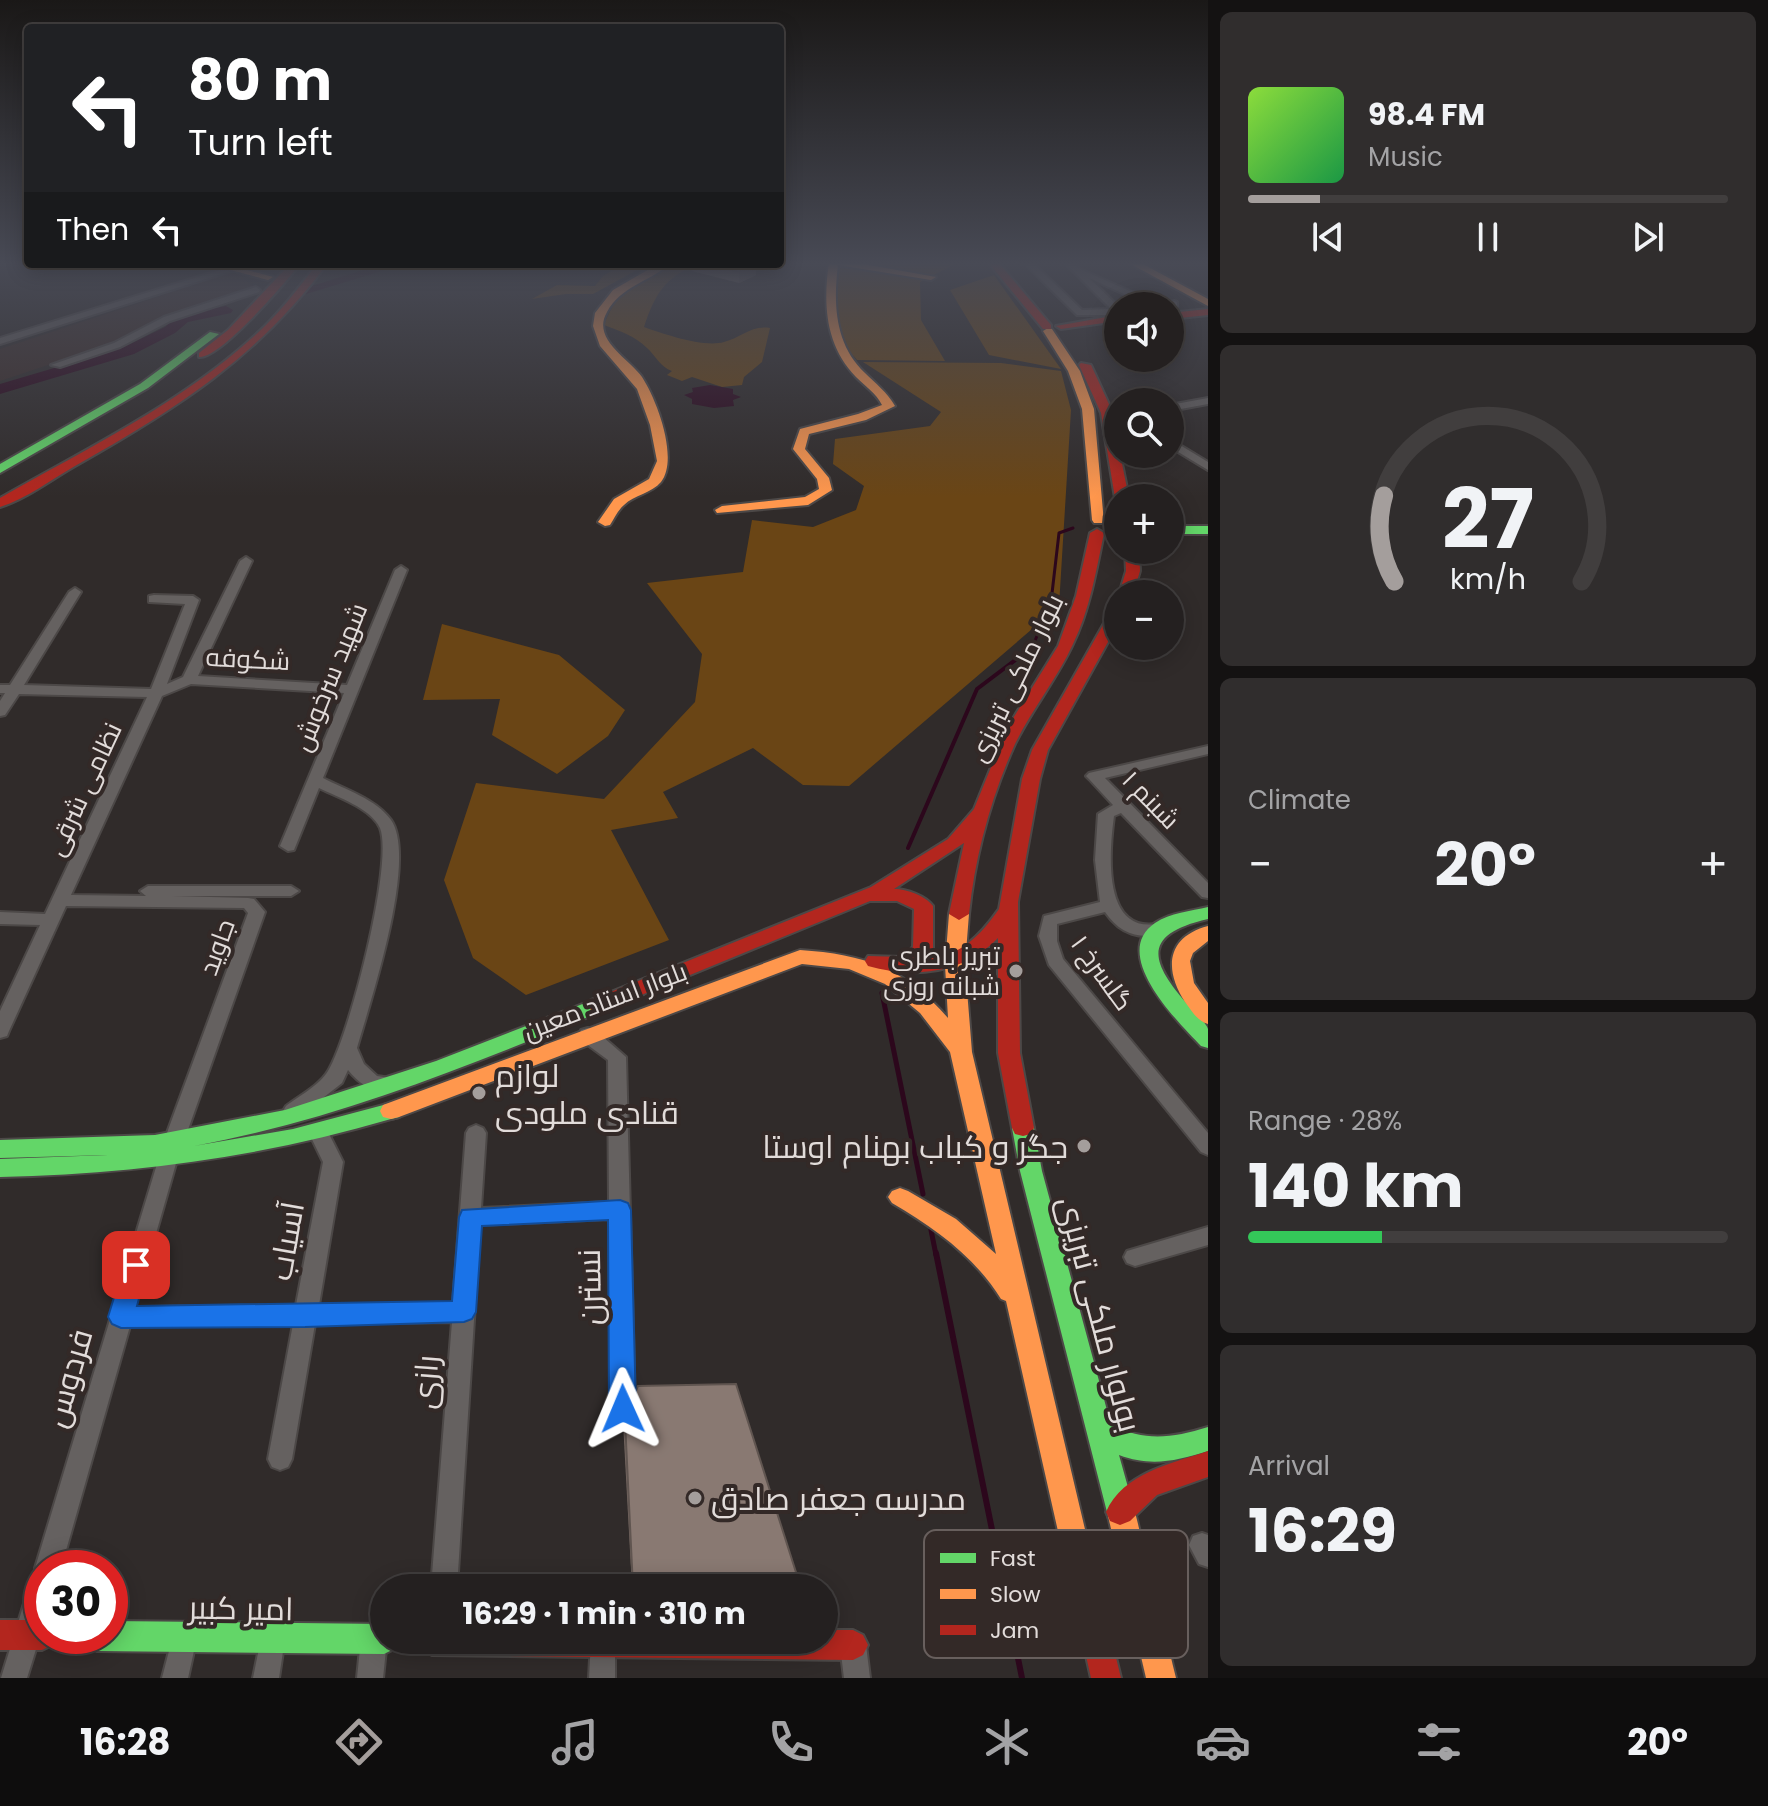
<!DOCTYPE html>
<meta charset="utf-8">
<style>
:root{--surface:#242020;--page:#302d2d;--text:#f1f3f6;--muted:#a3a3a5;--line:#413e3e;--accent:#a49e9c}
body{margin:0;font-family:Poppins,Cairo,sans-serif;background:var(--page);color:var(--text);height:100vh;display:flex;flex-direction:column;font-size:30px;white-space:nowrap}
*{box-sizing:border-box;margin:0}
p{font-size:26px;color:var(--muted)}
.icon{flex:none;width:44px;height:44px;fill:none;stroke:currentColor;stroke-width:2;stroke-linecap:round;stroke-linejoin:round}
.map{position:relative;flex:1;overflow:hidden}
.side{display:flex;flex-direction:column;gap:12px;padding:12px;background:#141212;width:560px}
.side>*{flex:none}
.guide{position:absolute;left:24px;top:24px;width:760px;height:244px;border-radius:8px;box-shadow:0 4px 20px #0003,0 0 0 2px var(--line);background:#202124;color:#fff;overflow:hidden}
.buttons{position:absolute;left:1104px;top:292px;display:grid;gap:16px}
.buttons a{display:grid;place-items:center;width:80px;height:80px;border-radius:50%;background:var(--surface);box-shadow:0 4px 20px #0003,0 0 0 2px var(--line);font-size:40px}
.speed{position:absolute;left:24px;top:1550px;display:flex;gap:16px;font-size:40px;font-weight:700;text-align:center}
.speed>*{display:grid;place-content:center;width:104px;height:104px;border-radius:50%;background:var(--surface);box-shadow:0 4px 20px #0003,0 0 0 2px var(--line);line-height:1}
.speed .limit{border:12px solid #d22;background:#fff;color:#111}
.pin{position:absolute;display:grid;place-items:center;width:68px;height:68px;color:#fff;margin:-34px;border-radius:16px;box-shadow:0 4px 12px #0006}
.me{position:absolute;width:88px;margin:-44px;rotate:359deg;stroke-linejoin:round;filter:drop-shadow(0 0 6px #0008)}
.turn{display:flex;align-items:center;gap:28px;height:168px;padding:0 32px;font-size:36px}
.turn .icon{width:104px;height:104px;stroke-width:2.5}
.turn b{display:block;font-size:56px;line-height:68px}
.then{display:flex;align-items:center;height:76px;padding:0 32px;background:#0003;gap:16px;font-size:30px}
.big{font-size:60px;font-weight:700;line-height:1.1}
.side .tile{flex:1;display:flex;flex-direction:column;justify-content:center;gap:12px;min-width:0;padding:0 28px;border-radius:12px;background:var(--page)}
.side .dial{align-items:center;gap:0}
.dial svg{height:208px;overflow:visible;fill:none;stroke:var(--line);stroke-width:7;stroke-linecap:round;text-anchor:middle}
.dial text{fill:var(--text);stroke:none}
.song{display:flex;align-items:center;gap:24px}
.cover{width:96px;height:96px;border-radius:12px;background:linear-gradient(135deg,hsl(90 70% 55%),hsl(140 70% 35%))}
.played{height:8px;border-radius:4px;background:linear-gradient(90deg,var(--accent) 15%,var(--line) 15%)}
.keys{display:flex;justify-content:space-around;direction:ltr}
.heat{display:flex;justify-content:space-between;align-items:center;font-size:44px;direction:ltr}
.charge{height:12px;border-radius:6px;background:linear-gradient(90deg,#34c759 28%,var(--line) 0)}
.trip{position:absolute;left:370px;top:1574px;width:468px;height:80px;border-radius:40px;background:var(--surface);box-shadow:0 4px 20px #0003,0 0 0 2px var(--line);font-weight:700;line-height:80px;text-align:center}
.tab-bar{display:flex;height:128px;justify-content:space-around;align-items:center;background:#0e0d0d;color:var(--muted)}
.tab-bar .icon{width:56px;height:56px}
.tab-bar .selected{color:var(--accent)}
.tab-bar b{font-size:36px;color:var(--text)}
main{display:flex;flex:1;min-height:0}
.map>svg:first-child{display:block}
.built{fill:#3b2c29}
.green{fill:#6a4515}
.water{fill:#2c071c}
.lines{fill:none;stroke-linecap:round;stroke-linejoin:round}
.stream-far3{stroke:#2c071c;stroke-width:3}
.stream-far2{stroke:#2c071c;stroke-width:4}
.stream-far1{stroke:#2c071c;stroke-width:5}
.stream{stroke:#2c071c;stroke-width:6}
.river{fill:#2c071c;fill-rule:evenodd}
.street-casing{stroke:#4c4847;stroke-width:4}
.fast-casing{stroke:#4c4847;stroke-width:4}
.slow-casing{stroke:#4c4847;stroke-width:4}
.jam-casing{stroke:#4c4847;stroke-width:4}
.street{fill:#656160;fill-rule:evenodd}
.fast{fill:#63d668;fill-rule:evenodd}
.slow{fill:#ff974d;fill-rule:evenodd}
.jam{fill:#b3261e;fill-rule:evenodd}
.wall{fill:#766862}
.shaded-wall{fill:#605550}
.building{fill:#897972;stroke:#605550;stroke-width:2}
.route{fill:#1a73e8;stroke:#114b97;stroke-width:2}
.poi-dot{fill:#a49e9c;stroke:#332927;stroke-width:3}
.labels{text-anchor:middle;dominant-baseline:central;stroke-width:8;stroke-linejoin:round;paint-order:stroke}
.street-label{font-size:26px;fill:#e2dcda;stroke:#332927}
.poi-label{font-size:26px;fill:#e2dcda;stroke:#332927;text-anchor:end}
.near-poi-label{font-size:32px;fill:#e2dcda;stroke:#332927;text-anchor:start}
.near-street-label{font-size:32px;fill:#e2dcda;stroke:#332927}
.key{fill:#332927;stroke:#685f5d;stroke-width:2}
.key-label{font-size:22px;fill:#e2dcda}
</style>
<main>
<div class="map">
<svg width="1208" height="1678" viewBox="0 0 1208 1678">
<rect width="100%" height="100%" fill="#302b2a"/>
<path class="built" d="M230 273H236L253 286 172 313 114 343 0 381V349Z"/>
<g class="green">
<path d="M835 262H951L953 265 920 282 921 320 945 361 857 360 840 340Z"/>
<path d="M623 264H648L593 294H566L532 299 557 285 595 286 603 276Z"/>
<path d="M675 264H698C665 277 655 294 644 327 664 334 704 348 724 342 741 338 751 325 770 328L762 362 744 377 742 385 722 387 692 377 682 381 667 375 672 371C660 367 656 356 647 348 635 336 620 331 604 325 620 284 638 281 675 264Z"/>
<path d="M994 275 1061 369 989 355 950 290Z"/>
<path d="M863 362 1001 363 1061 371 1071 410 1059 606 849 786 803 785 753 748 663 792 678 818 611 830 669 940 526 995 473 958 444 880 476 783 604 799 695 702 702 654 647 583 743 572 752 520 813 527 856 510 864 486 833 464 835 439 930 426 941 412Z"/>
<path d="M442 624 559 655 625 710 608 736 557 774 492 735 500 699 423 700Z"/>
</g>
<path class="water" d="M710 385 733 389V394L741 397 733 400 734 406 714 408 692 404V399L684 395 693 392 692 388Z"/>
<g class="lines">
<path class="stream-far3" d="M1032 648 1051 602 1059 533 1073 528"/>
<path class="stream-far2" d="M908 848 977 689 1034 646"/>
<g class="stream-far1">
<path d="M882 993 923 1194"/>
<path d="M931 1230 936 1255"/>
</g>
<path class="stream" d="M936 1253 1022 1678"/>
<g class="river">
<path d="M382 264H405L306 294 299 290Z"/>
<path d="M226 306 233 310 231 313 188 322 175 333 134 354 0 394V384L122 348 165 327 178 315Z"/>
</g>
<g class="street-casing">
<g id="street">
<path d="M1023 262H1032L1082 310 1111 309 1064 262H1073L1080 269 1143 297 1135 299 1089 278 1118 306V315H1077Z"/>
<path d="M227 268 234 270 0 344V338Z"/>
<path d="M256 287 260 290 259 292 170 321 120 347 60 367 51 365 114 343 164 317Z"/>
<path d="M1174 301 1177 302V306H1157Z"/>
<path d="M1208 398V404L1170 411V405Z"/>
<path d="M1170 439 1208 462V470L1170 447Z"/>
<path d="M246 557 252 561 198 676 347 685 395 570 401 566 407 570 323 778C346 790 376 799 391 820 418 859 370 1002 357 1048L364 1064 377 1076 397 1079 400 1084 397 1089C376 1095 361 1086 348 1070L342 1083 300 1116 293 1118 286 1116 283 1111 286 1106C299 1096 320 1085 328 1071 349 1037 394 863 380 828 371 808 337 797 319 788L294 850 288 851 280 846 344 693 191 684 162 696 71 895 146 896 140 891 148 886H291L299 891 291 896H172L248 898 254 899 265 912 184 1141 181 1146 174 1149 167 1146 164 1141 248 913 244 908 66 906 9 1031 7 1036 0 1038V1011L40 925 0 924V912L45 914 147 697 19 694 5 715 0 716V701L5 693H0V685H10L69 592 75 588 81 592 24 685 151 689 185 604 149 602V596L154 595 193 596 199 600 167 684 183 677 240 561Z"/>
<path d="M1208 746V754L1105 778 1208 883V898L1202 897 1121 813 1114 816C1109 853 1102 937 1161 923L1170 929 1167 933C1140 940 1121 935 1105 912L1057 924V941L1063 959 1208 1133V1155L1201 1152 1049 965 1039 936 1044 916 1100 902 1095 860 1098 814 1113 805 1089 779 1086 776 1089 773Z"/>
<path d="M588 1028 595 1030 626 1057 635 1409 631 1416 623 1419 615 1416 611 1409 609 1219 480 1225 457 1588H431L452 1322 315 1324 292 1459 288 1467 280 1470 272 1467 268 1459 293 1324 130 1326 61 1568H42V1630L27 1678H1L29 1587 33 1578 39 1576 35 1568 160 1154 167 1152 174 1154 177 1160 135 1307 296 1305 323 1162 308 1131 311 1126 318 1123 325 1126 343 1162 319 1305 453 1303 466 1133 469 1128 476 1125 483 1128 486 1133 481 1208 609 1202 608 1060 581 1040 579 1035 581 1030Z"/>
<path d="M1208 1227V1245L1135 1266 1127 1263 1124 1257 1127 1251Z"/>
<path d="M1202 1533 1208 1535V1567L1199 1564 1189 1545 1193 1536Z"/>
<path d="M184 1624 193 1628 197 1637 188 1678H162L175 1628Z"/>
<path d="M272 1625 281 1629 285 1638 279 1678H253L263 1629Z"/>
<path d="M374 1626 383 1630 384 1640H387L383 1678H357L361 1639 365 1630Z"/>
<path d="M853 1632 862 1636 866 1645 870 1678H844L840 1645 844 1636Z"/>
<path d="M591 1640H615V1678H589Z"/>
</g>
</g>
<g class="fast-casing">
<g id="fast">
<path d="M210 332 219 334 148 388 0 473V464L140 384Z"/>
<rect x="1170" y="526" width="38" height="8"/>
<path d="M1208 907V919C1143 934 1148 960 1188 1005 1193 1012 1206 1022 1208 1029 1208 1035 1208 1043 1208 1048L1201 1046C1178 1022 1109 954 1155 923 1170 913 1191 911 1208 907Z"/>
<path d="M598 998 605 1000 608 1005 605 1010C471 1065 337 1120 194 1146L293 1129 391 1103 399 1105 402 1111 399 1117 391 1119C262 1157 134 1174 0 1177V1159L108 1155 0 1158V1140L155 1135 285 1110 436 1061Z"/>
<path d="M1023 1120 1031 1122 1034 1128 1042 1171 1111 1425C1146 1442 1172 1438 1208 1427V1451C1176 1461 1151 1467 1119 1455L1136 1516 1132 1525 1122 1529 1112 1525 1108 1516 1020 1171 1012 1128 1015 1122Z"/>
<path d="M110 1621 384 1624V1640H398L394 1649 384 1654 97 1651 87 1646 82 1636H110Z"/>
</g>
</g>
<g class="slow-casing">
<g id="slow">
<path d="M829 262H852L936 277 931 280 838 265C833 304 835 345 865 373 876 384 887 392 895 406L866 420 809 434 805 449 829 478 832 490 808 505 717 513 715 510 722 506 805 497 819 489 817 479 793 449 800 429 858 414 882 405C876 393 865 386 856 377 825 345 823 304 829 262Z"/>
<path d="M1127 262H1139L1208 299V306Z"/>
<path d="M208 264H225L273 277 268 280Z"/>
<path d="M658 264H670C650 281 620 287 607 312 591 339 629 359 642 377 657 400 679 459 661 482 652 493 634 495 624 505 618 510 614 519 610 525L605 526 598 522 614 499 649 479 657 461 650 425 637 389 600 346 593 326 595 313 613 290Z"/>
<path d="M1048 328 1052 329 1080 371 1094 409 1104 523H1094L1092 520 1082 409 1068 371 1043 331Z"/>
<path d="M959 908 969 914 965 965 972 1052 1097 1580 1093 1590 1083 1594 1073 1590 1069 1580 1006 1301 1001 1299C974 1256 936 1229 892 1203L888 1197 892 1191 900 1188 908 1191 956 1219 996 1254 950 1052 920 1013 885 984 849 969 802 964 399 1117 391 1119 383 1117 380 1111 383 1105 800 950C864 954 906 969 948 1018L945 965 949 914Z"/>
<path d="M1208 926V941L1193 953 1190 961 1194 983 1208 1003V1024C1197 1021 1192 1011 1185 1002 1164 970 1166 937 1208 926Z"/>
<path d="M1122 1503 1132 1507 1136 1516 1176 1678H1146L1108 1516 1112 1507Z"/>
</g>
</g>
<g class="jam-casing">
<g id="jam">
<path d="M988 262H998L1051 325V329H1043Z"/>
<path d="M290 264H300C285 283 220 359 199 357V353L228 330Z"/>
<path d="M317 264H327C257 358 176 409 75 466 52 479 26 499 0 507V498C91 446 190 399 266 325 285 306 301 285 317 264Z"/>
<path d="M1208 309V315L1170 319V313Z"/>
<path d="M1118 315V321L1061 329 1056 326Z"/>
<path d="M1081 363 1091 365 1113 413 1118 454H1120L1129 498H1118V501L1115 498 1101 413 1079 365Z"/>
<path d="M1097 529 1104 533C1096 571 1090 609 1073 644 1057 679 1032 709 1015 744 991 797 975 856 969 914L959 920 949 914 964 843 894 889C907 889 926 896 933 906V948L926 958C960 957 980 936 999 909L1022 779 1032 750 1111 611 1118 607V624L1048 750 1040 779 1018 902 1020 1053 1034 1128 1031 1134 1023 1136 1015 1134 1012 1128 998 1053V938C965 973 914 979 868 966L865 961 868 956 902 957 913 947 914 909 897 901H870L605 1010H591L588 1005 591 1000 871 887 948 839 974 809 1007 728 1058 646 1076 596 1090 533Z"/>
<path d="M1125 550H1139L1140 571 1133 594H1119L1126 571Z"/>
<path d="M1208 1451V1477L1157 1495 1130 1521 1120 1525 1110 1521 1106 1512C1123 1473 1171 1464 1208 1451Z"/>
<path d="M1083 1566 1093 1570 1097 1580 1121 1678H1091L1069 1580 1073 1570Z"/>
<path d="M0 1620H42V1636H56L52 1645 42 1650H0Z"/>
<path d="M824 1630H853L863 1635 868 1645 863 1655 853 1660 432 1655 422 1650 417 1640H824Z"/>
</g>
</g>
<use href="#street" class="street"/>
<use href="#fast" class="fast"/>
<use href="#slow" class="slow"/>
<use href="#jam" class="jam"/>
</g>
<g class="wall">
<path d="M692 264H756V275L739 283 692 271Z"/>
<path d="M634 1396 801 1588H632L623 1422 624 1400Z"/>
</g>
<path class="shaded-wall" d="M756 264V275L739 283V272Z"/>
<g class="building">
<path d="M709 264H756L739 272Z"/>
<path d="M736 1384 801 1588H633L624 1400 634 1396 638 1386Z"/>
</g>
<linearGradient id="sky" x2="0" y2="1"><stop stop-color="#1a1817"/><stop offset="0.53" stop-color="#484a55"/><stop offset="1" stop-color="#484a55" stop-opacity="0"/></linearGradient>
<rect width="1208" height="497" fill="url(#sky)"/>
<path class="route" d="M620 1200 628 1203 631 1210 636 1409 632 1417 623 1421 613 1417 609 1409 608 1220 482 1226 476 1312 472 1319 464 1322 305 1327 121 1328 112 1324 108 1317 124 1265 128 1258 136 1255 145 1258 148 1265 137 1306 452 1301 459 1217 462 1210Z"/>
<g class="poi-dot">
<circle cx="1016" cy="971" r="8"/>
<circle cx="479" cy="1093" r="8"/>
<circle cx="1084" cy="1146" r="8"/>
<circle cx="695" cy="1498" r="8"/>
</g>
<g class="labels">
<g class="street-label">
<text transform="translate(248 659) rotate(3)">شکوفه</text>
<text transform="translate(330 677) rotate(-68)">شهید سرخوش</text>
<text transform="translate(1016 678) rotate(-64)">بلوار ملکى تبریزى</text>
<text transform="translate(84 789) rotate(-65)">نظامی شرقی</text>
<text transform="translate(1151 800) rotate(46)">شبنم ۱</text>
<text transform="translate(217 947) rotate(-70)">جاوید</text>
<text transform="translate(1102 973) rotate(54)">گلسرخ ۱</text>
<text transform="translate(605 1001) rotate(-21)">بلوار استاد معین</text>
</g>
<g class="poi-label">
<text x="1000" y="956">تبریز باطری<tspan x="1000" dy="30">شبانه روزی</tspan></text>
</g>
<g class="near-poi-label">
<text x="495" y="1075">لوازم<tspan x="495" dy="37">قنادی ملودی</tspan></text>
<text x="1068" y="1146" text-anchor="end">جگر و کباب بهنام اوستا</text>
<text x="711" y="1498">مدرسه جعفر صادق</text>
</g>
<g class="near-street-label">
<text transform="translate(286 1241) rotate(-80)">آسیاب</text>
<text transform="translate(589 1287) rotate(-91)">نسترن</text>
<text transform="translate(1100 1314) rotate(75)">بولوار ملکی تبریزی</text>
<text transform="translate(68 1378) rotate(-74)">فردوس</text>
<text transform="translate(425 1382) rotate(-86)">رازی</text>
<text transform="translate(241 1608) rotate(1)">امیر کبیر</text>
</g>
</g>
<rect x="924" y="1530" width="264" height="128" rx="12" class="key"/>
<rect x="940" y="1553" width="36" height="10" fill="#63d668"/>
<rect x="940" y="1589" width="36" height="10" fill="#ff974d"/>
<rect x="940" y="1625" width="36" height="10" fill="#b3261e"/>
<g class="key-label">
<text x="990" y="1566">Fast</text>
<text x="990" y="1602">Slow</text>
<text x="990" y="1638">Jam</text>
</g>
</svg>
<div class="buttons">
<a><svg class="icon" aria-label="sound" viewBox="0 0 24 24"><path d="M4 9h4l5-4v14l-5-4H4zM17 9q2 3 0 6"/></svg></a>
<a><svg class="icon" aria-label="search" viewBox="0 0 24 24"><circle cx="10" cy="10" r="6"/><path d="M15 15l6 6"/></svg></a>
<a>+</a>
<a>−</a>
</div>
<div class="speed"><div class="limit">30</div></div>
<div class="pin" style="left:136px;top:1265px;background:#d93025"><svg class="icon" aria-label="arrive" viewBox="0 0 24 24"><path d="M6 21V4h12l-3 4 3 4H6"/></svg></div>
<svg class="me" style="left:623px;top:1409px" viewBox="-20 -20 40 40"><path d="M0-17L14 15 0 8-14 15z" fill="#1a73e8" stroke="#fff" stroke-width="4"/></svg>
<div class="trip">16:29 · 1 min · 310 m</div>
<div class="guide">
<div class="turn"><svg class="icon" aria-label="left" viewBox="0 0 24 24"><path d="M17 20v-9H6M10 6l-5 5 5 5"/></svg><div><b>80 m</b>Turn left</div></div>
<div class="then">Then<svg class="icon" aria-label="left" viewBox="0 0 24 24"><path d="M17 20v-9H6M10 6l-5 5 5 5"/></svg></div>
</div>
</div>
<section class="side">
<div class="tile">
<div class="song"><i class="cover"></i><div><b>98.4 FM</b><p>Music</p></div></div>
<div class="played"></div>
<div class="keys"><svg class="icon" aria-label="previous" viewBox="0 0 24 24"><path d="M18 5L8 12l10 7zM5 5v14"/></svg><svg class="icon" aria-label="pause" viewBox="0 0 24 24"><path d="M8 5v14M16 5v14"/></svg><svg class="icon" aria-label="next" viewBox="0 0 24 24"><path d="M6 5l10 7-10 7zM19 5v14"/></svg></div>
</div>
<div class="tile dial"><svg viewBox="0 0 100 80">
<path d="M14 69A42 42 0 1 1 86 69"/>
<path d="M14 69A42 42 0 0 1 10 36" stroke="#a49e9c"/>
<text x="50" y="56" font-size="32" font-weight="700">27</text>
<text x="50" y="72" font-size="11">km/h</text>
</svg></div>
<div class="tile"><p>Climate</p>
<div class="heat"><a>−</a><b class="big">20°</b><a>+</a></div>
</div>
<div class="tile"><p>Range · 28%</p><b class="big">140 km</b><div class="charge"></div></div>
<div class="tile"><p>Arrival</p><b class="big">16:29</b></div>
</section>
</main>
<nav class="tab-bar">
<b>16:28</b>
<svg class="icon selected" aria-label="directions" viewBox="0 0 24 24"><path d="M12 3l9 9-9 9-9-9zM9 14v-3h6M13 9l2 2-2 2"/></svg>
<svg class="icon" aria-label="music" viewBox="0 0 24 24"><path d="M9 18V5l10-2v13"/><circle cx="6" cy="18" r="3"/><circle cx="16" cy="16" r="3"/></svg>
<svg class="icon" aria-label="phone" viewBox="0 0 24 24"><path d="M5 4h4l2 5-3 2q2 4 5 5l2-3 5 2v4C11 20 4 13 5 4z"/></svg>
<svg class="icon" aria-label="climate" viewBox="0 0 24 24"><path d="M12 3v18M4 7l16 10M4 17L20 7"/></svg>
<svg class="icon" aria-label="car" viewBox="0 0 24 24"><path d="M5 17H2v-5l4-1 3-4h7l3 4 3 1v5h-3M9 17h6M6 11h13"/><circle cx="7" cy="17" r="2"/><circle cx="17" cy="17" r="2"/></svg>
<svg class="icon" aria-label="filters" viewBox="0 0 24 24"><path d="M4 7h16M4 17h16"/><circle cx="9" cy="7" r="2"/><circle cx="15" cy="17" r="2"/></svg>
<b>20°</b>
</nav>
